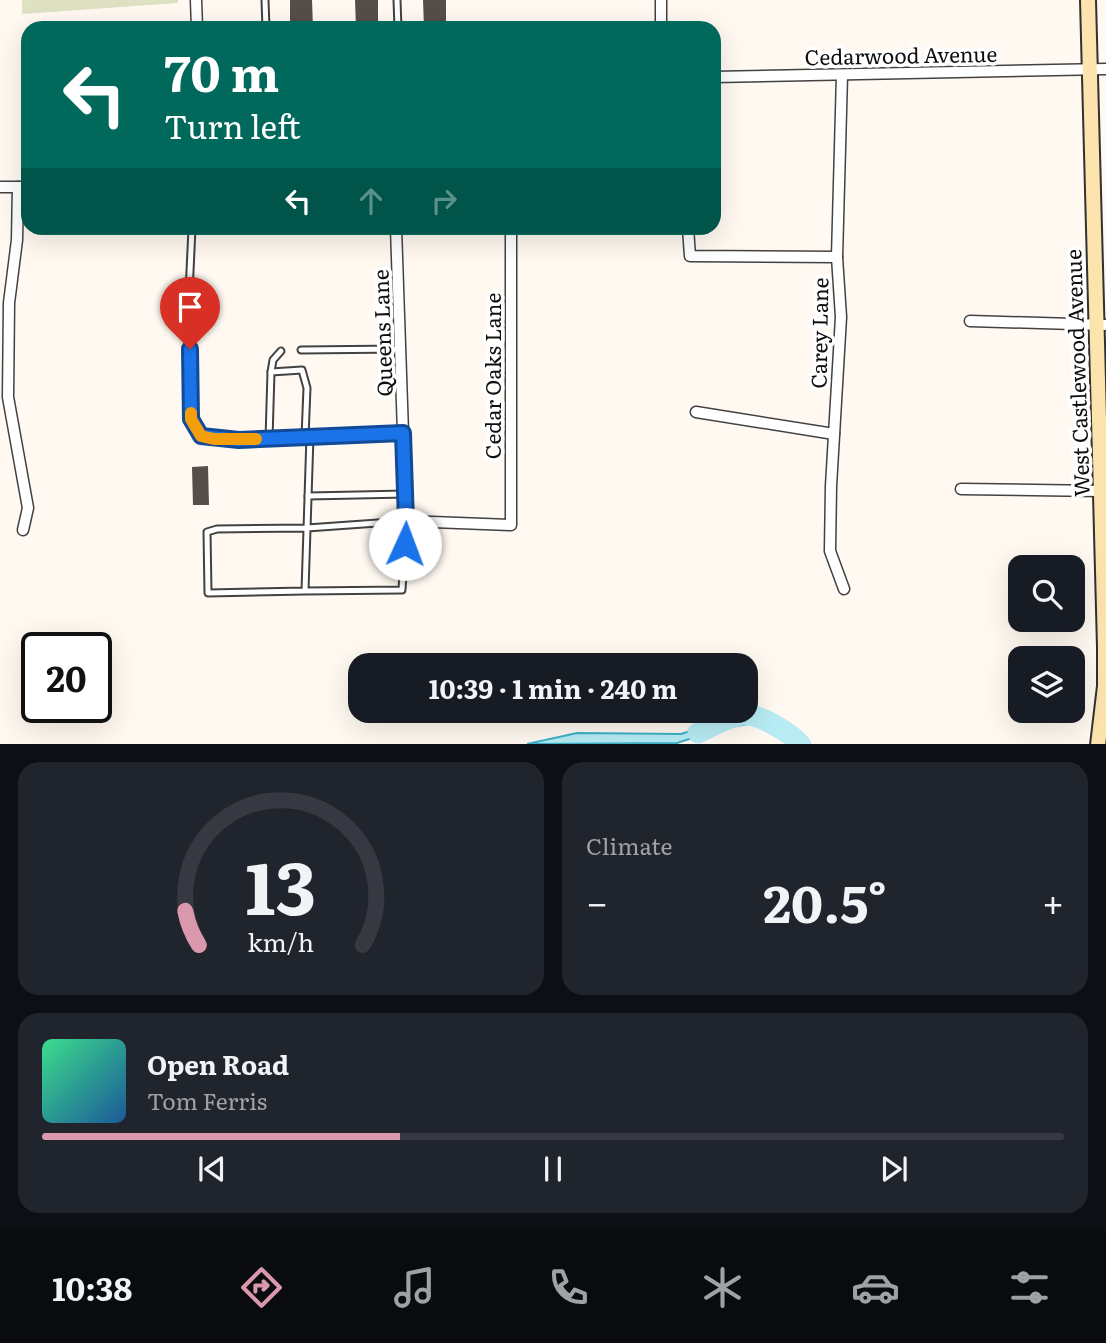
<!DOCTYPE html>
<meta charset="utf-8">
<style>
:root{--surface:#171b24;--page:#20242c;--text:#f1f3f6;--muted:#9ea1a6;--line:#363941;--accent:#da98ac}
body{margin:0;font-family:Literata,serif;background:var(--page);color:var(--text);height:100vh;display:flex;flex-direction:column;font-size:26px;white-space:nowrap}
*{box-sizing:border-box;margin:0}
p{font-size:23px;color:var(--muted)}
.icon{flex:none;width:38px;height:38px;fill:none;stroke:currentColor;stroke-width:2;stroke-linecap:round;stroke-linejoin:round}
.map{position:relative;height:744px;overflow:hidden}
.side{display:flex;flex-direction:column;gap:18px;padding:18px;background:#0d0f14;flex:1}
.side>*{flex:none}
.guide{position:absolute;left:21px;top:21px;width:700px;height:214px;border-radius:21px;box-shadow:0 7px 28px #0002;background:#00695c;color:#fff;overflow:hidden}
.fabs{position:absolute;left:1008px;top:555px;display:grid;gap:14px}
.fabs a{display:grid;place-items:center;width:77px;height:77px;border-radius:14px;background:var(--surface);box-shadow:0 7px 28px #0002;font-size:35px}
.speed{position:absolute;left:21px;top:632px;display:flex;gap:14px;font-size:35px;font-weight:700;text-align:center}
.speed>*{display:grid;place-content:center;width:91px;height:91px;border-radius:50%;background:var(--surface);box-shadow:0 7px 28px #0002;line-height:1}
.speed .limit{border:4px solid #111;border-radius:10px;background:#fff;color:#111}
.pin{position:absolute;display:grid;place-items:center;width:60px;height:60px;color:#fff;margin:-72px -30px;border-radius:50% 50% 50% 0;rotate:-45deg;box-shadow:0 0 7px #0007}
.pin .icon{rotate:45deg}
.me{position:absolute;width:77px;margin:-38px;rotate:2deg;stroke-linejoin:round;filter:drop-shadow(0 0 5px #0008)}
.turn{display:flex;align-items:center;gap:24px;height:147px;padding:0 28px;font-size:32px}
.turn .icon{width:91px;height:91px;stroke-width:2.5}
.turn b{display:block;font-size:49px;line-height:60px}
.lanes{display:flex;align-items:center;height:66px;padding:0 28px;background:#0003;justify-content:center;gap:35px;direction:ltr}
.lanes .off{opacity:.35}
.big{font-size:52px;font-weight:700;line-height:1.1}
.side .widget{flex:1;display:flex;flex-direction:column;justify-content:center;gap:10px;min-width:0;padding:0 24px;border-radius:21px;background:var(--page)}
.side .dial{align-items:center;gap:0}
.dial svg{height:182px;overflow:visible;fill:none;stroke:var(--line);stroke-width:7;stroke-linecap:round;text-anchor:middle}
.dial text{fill:var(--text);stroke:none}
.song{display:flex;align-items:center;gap:21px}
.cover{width:84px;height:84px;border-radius:10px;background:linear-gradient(135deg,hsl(150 70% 55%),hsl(210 70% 35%))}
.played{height:7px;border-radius:4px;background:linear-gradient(90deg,var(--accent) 35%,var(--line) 35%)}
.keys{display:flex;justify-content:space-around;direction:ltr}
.heat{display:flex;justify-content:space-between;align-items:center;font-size:38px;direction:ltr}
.side .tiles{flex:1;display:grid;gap:18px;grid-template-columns:1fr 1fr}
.widget:last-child{grid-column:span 2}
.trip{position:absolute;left:348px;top:653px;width:410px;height:70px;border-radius:21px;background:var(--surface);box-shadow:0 7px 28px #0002;font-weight:700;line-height:70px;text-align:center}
.tab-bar{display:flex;height:112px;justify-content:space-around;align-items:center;background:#090b0e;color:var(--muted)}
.tab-bar .icon{width:49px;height:49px}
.tab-bar .current{color:var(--accent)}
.tab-bar b{font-size:32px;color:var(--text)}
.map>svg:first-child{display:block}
.cemetery{fill:#dee1c2}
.water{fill:#b7ecf5;stroke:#3fb2ca;stroke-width:2}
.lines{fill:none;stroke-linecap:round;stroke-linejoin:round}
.river{stroke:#b7ecf5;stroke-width:21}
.building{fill:#574d4b}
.lane-casing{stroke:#424242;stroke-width:9}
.street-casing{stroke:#424242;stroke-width:13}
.secondary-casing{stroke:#313131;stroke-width:18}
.lane{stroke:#fff;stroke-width:5}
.street{stroke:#fff;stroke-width:10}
.secondary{stroke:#fde3ae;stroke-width:14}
.route-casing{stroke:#114b97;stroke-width:18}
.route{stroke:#1a73e8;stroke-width:12}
.slow{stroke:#f59e0b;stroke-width:12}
.labels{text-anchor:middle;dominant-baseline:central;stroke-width:7;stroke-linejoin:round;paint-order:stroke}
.street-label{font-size:21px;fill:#0f0f0f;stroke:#fff}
</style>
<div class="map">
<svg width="1106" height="745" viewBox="0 0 1106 745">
<rect width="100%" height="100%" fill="#fff9f1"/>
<path class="cemetery" d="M22 0H178V3L22 14Z"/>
<path class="water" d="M762 715 809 744H789L753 723 720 729 677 743 527 744 577 733 681 734 718 722Z"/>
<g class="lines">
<path class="river" d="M698 733C711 727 727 717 741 715 757 712 790 732 801 745"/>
</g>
<g class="building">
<path d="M290 0H312L313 28H290Z"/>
<path d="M355 0H378V28H356Z"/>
<path d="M423 0H446V28H424Z"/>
<path d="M208 466 209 505H193L192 467Z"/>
</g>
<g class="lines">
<g class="lane-casing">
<g id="lane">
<path d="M265 0 266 28"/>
<path d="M397 0 398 28"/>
<path d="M192 228 189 293 191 419C195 426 197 433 204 436 227 446 283 438 310 437"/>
<path d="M301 350 401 349"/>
<path d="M271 372 273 360 281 351"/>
<path d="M269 439 271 372 302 370 307 388 305 437"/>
<path d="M308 496 406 494"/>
<path d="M305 591 208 593 207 532 217 529 307 528 406 521 402 590 305 591C307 539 308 488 310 437L403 433"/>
</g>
</g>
<g class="street-casing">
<g id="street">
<path d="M196 0 197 28"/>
<path d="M661 0V28"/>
<path d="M842 75 837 257 841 317 831 486 830 551 844 589"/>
<path d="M714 77 1106 69"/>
<path d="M0 187H28"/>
<path d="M18 187 17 240 9 303 8 397 28 508 23 530"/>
<path d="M396 228 406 521 511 525V228"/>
<path d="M688 228 690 256 837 257"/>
<path d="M970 321 1106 325"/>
<path d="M696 412 834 434"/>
<path d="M961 489 1101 491"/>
</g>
</g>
<g class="secondary-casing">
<path id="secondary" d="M1088 0 1105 647V686L1098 745"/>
</g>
<use href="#lane" class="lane"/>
<use href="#street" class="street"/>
<use href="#secondary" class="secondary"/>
</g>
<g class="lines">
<g class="route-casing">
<path id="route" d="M190 349 191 419 201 436 239 440 403 433 406 521 405 544"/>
</g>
<use href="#route" class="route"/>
<path class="slow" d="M191 413V419L201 436 214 439H256"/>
</g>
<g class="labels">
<g class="street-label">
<text transform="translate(901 54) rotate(-1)">Cedarwood Avenue</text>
<text transform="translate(381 333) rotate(-92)">Queens Lane</text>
<text transform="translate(818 333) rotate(-89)">Carey Lane</text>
<text transform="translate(1076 373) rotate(-92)">West Castlewood Avenue</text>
<text transform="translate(491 376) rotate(-90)">Cedar Oaks Lane</text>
</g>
</g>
</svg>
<div class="fabs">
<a><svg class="icon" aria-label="search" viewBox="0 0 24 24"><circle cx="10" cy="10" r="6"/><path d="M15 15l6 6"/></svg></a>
<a><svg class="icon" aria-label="layers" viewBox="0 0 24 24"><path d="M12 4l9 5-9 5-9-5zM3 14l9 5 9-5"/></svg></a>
</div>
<div class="speed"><div class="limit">20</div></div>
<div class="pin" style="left:190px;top:349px;background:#d93025"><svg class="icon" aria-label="arrive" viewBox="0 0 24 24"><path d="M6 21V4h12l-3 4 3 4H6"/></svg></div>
<svg class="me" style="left:405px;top:544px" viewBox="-20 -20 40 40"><circle r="19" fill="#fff"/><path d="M0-13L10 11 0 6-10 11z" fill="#1a73e8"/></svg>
<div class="trip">10:39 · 1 min · 240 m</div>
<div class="guide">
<div class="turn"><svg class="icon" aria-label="left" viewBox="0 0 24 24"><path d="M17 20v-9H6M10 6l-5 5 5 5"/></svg><div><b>70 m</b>Turn left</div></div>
<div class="lanes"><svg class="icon" aria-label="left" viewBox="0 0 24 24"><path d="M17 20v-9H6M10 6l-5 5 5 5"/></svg><svg class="icon off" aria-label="ahead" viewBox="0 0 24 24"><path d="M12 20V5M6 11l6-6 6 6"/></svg><svg class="icon off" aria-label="right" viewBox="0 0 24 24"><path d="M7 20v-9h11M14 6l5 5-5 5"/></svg></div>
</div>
</div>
<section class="side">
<div class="tiles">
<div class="widget dial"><svg viewBox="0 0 100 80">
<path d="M14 69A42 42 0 1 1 86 69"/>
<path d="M14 69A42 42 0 0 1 8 54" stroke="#da98ac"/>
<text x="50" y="56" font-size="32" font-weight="700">13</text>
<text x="50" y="72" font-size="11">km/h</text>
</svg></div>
<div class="widget"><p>Climate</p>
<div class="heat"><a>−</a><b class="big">20.5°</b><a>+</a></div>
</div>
<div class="widget">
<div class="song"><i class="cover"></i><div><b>Open Road</b><p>Tom Ferris</p></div></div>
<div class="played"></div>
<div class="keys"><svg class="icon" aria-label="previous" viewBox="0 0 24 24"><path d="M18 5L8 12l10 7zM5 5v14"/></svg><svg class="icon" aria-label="pause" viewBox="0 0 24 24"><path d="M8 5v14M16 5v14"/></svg><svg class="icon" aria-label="next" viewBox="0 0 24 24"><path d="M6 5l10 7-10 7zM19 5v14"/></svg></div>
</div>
</div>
</section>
<nav class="tab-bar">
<b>10:38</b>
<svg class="icon current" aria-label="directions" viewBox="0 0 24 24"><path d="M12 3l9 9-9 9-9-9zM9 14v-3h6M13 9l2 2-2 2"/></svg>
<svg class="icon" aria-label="music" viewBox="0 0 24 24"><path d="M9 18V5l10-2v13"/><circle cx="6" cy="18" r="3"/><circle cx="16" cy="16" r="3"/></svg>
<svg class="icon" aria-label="phone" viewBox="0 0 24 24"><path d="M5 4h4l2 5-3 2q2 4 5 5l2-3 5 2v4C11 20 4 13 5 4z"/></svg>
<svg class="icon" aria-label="climate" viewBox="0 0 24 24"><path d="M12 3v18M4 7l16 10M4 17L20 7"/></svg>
<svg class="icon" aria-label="car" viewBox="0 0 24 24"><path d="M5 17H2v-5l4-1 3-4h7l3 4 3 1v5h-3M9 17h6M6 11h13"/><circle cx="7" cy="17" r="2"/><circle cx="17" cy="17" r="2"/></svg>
<svg class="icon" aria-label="filters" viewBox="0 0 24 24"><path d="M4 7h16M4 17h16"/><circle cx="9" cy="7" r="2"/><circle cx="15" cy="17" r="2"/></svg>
</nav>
